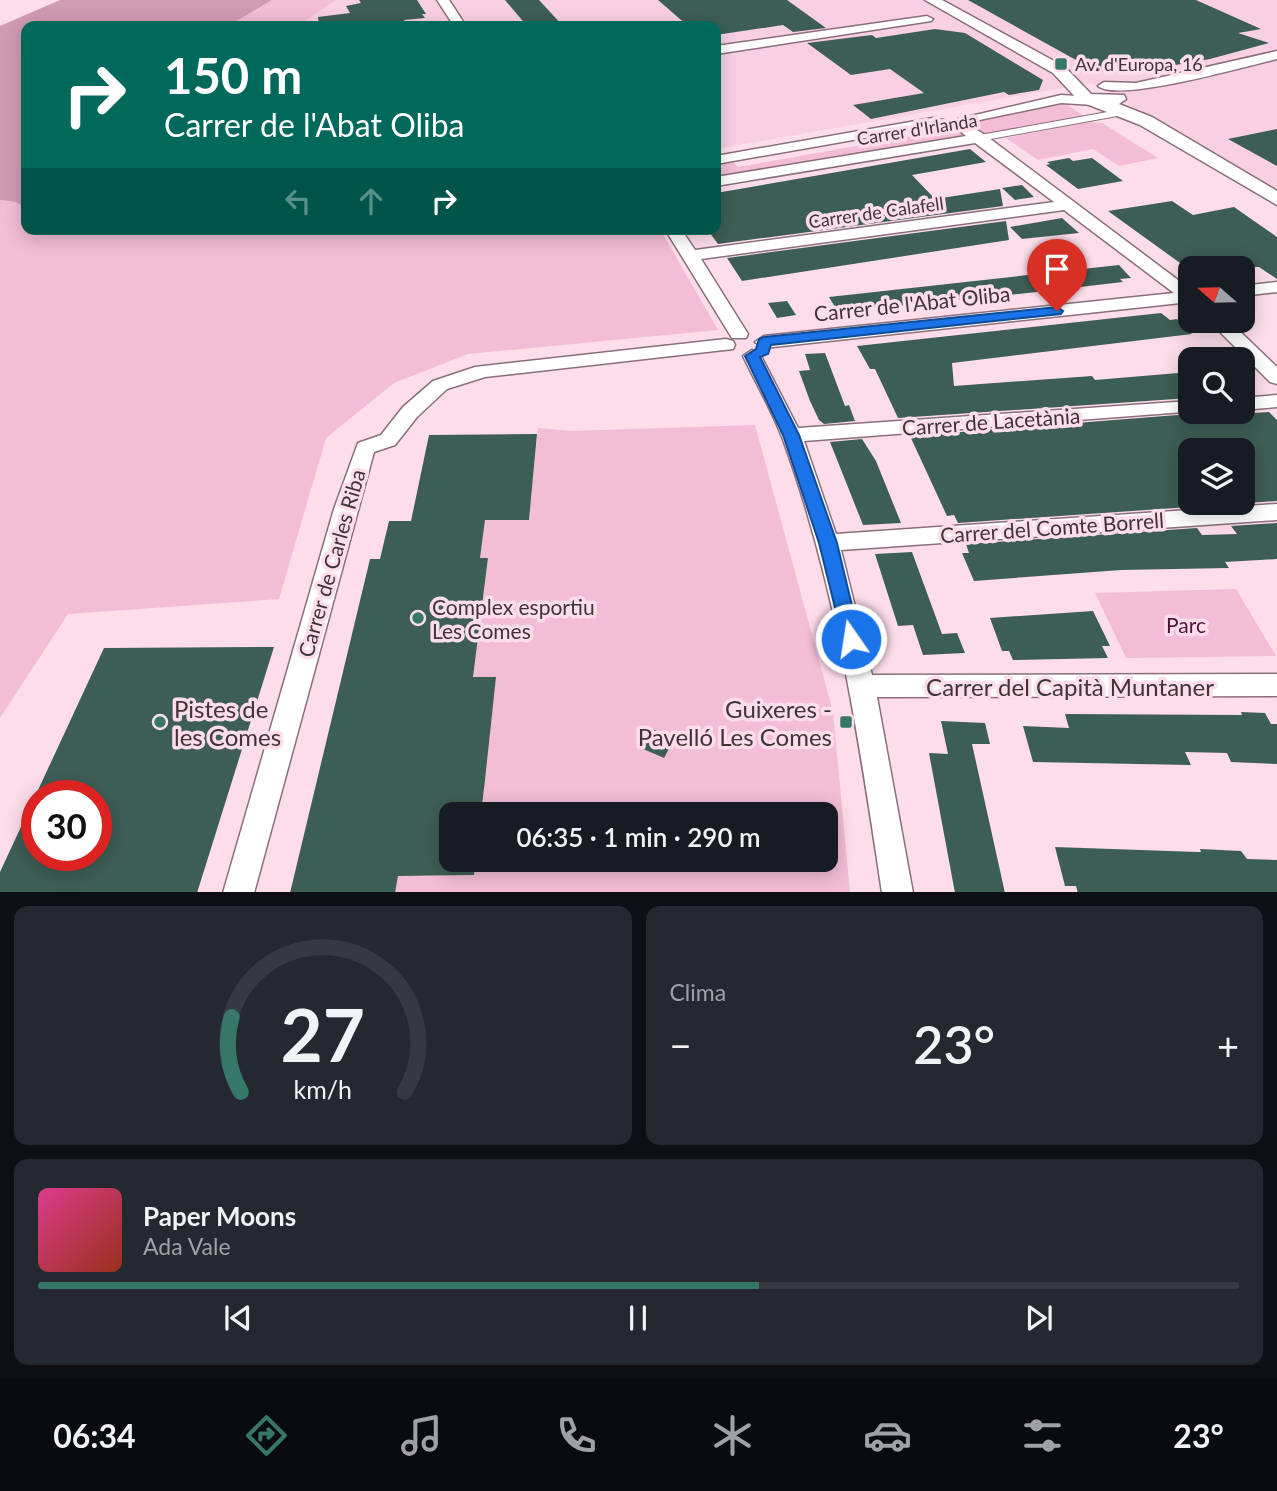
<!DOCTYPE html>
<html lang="es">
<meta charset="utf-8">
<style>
:root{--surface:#171b24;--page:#242831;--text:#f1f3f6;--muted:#9ea1a6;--line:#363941;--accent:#367768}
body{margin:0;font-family:Lato,sans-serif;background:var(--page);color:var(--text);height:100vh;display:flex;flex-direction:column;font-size:26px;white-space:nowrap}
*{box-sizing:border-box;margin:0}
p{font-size:23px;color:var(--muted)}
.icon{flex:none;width:38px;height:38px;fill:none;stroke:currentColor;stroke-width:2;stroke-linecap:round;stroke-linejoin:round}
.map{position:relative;height:892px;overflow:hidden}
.sheet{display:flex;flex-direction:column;gap:14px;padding:14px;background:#0d0f14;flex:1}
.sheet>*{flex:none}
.guide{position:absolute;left:21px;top:21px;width:700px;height:214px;border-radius:14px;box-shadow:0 4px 18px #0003;background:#00695c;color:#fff;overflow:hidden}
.needle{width:46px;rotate:290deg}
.tools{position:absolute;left:1178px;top:256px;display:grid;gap:14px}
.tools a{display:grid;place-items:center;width:77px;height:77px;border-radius:14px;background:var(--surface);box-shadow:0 4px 18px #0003;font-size:35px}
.speed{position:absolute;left:21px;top:780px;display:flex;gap:14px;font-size:35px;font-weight:700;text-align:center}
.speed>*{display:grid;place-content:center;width:91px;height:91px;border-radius:50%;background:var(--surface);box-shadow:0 4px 18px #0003;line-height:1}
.speed .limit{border:10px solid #d22;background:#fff;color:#111}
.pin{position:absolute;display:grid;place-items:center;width:60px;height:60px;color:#fff;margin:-72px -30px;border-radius:50% 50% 50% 0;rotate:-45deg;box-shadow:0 0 7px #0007}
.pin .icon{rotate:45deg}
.me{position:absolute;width:77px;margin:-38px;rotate:347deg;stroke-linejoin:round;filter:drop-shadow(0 0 5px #0008)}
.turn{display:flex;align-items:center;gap:24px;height:147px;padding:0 28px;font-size:32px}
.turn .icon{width:91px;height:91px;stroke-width:2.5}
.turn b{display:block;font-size:49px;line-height:60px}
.lanes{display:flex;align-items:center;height:66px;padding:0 28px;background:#0003;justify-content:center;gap:35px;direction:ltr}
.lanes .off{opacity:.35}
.big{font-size:52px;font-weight:600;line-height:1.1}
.sheet .card{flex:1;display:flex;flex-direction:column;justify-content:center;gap:10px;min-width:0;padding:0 24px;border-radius:14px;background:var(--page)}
.sheet .dial{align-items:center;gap:0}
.dial svg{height:182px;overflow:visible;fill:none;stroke:var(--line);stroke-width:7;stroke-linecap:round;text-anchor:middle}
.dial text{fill:var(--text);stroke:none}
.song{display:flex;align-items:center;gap:21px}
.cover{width:84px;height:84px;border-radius:10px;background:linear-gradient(135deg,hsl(330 70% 55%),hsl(10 70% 35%))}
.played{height:7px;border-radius:4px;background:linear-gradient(90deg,var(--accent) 60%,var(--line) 60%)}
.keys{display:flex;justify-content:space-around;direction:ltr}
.heat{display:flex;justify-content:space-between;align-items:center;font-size:38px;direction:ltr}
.sheet .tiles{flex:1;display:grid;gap:14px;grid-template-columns:1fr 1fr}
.card:last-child{grid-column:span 2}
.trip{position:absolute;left:439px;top:802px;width:399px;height:70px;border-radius:14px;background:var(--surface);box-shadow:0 4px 18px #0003;font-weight:600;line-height:70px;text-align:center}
.tabs{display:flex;height:112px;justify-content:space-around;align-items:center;background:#090b0e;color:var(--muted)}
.tabs .icon{width:49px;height:49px}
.tabs .current{color:var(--accent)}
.tabs b{font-size:32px;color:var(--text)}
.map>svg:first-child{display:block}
.built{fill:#f8d0e2}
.green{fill:#f2bdd5}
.forest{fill:#cf9bb3}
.building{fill:#3d5e55;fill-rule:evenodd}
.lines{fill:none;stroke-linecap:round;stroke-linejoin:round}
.pedestrian-casing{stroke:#8b6e7b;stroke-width:2}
.minor-casing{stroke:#8b6e7b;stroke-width:3}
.tertiary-casing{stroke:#8b6e7b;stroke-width:3}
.pedestrian{fill:#fff;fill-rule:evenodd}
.minor{fill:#fff;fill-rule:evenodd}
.tertiary{fill:#fff;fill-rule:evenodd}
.route{fill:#1a73e8;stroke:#114b97;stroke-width:2}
.poi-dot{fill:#367768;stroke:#feddeb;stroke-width:2.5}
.labels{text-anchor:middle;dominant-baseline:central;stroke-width:7;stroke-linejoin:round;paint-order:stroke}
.far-poi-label{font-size:18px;fill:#413439;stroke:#feddeb;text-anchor:start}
.far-street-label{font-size:18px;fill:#413439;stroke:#feddeb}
.street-label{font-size:21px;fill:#413439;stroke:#feddeb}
.poi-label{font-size:21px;fill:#413439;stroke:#feddeb;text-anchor:start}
.park-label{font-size:21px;fill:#511437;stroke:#feddeb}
.near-street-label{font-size:24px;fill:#413439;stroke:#feddeb}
.near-poi-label{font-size:24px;fill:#413439;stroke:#feddeb;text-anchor:start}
</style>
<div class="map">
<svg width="1277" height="893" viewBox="0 0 1277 893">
<rect width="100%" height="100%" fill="#feddeb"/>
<path class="built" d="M336 0H1277V189L1091 83 716 149V26H298Z"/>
<g class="green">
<path d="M272 0H336L298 26H228Z"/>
<path d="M1066 104 1084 116 982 134 976 129V122L981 119Z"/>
<path d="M1090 122 1102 123 1158 158 1119 166 1093 149 1038 160 1006 138Z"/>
<path d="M930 127 959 130 970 136 716 179V165L733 162 738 167 924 134 919 129Z"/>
<path d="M0 200 16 202 26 209V229H660L718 330 468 354 394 383 326 438 279 599 68 614 0 718Z"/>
<path d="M755 425 833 712 850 892 395 893 398 876 474 875 476 859H826V814H481L496 677H473L488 559 480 558 485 520 529 519 538 428 571 431Z"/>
<path d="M1236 589 1276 656 1126 658 1095 593Z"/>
</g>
<path class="forest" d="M60 0H272L228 26H26V209L16 202 0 200V26Z"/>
<g class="building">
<path d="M359 0H417L426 14H422L425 18 404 20 407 26H319L318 17 350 13 346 6 361 3Z"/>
<path d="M505 0H539L563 26H527Z"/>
<path d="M658 0H787L826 28 793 32 783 25 716 35V26H688Z"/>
<path d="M968 0H1196L1261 29 1238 33 1269 43 1210 59 1124 74 1094 70Z"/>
<path d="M935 29 965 33 1043 80 1039 90 1009 95 1004 92 871 119 853 105 924 93 890 69 851 75 807 43 872 35 876 38Z"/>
<path d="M1277 129V166L1228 139Z"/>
<path d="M970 149 986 162 912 175 935 199 1000 189 1003 206 718 244 707 229H716V193Z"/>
<path d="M1069 158 1073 161 1092 158 1123 181 1078 189 1046 165 1050 164 1047 162Z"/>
<path d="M1022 185 1034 197 1015 200 1002 188Z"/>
<path d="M1172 201 1193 215 1234 207 1277 237V279L1259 267 1187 268 1108 211Z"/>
<path d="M1062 218 1079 233 1022 239 1010 227Z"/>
<path d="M1006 221 1009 240 742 281 727 258Z"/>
<path d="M1119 265 1131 278 1120 279 1123 282 1028 293 838 312 829 297Z"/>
<path d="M787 301 796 315 777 318 768 303Z"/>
<path d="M1161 313 1170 320 1177 319 1192 334 952 363 954 386 1092 376 1095 380 1190 372V398L898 418 875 369H870L857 346Z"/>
<path d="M825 353 845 406 849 405 855 421 824 424 819 420 810 401 799 371 810 370 805 354Z"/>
<path d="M1269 412 1277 420V501L1218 505 1215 502H1242V445L1205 447 1190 448V507L958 523 954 515 947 516 910 436 1190 414V417Z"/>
<path d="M537 434 529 520H485L480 558H488L473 677H496L485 780 481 814H452V859H476L474 875 398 876 395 893H290L370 559H380L389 521H411L429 435Z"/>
<path d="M862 439 876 461 901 523 863 525 830 442Z"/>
<path d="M1277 523V559L1225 562 1229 568 1121 570 974 581 962 553H969L966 544 1197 528 1202 535 1237 534 1231 526Z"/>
<path d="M912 552 942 634 957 633 965 653 923 655 913 625 898 626 875 554Z"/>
<path d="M1093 611 1110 646H1102L1108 658 1013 660 1009 651H1002L990 618Z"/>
<path d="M274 647 197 893H0V872L104 648ZM37 796H96V856H37Z"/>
<path d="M1241 712 1265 713 1271 724H1277V764L1231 762 1227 753 1185 752 1191 765 1033 762 1023 726 1069 728 1065 714 1242 715Z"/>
<path d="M941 721 985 723 990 744H972L1005 893H955L929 753 948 754Z"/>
<path d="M652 729 675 738 664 758 641 748Z"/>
<path d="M1055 847 1198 852H1201L1200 849 1241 851 1247 859 1277 860V893H1078L1076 886H1065Z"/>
</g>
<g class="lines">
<g class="pedestrian-casing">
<path id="pedestrian" d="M1124 109 1129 112 1128 114 980 141 975 138 980 135Z"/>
</g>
<g class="minor-casing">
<g id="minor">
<path d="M437 0H449L466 26H454Z"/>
<path d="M927 16 933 19 931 21 716 54V46Z"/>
<path d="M1277 51V59C1247 66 1118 103 1098 86L1104 82 1136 83Z"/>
<path d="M1061 95 1094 97 1101 101 1094 105 1061 103 965 123 958 119Z"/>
<path d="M933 118 969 125 985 135 1190 289V302L764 348 755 342 764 336 1174 293 1064 210 701 259 748 334 746 338H732L665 229H681L695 250 1054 202 975 143 716 186V177L966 136 960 131 933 126 716 164V156Z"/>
<path d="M1277 282V292L1242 296V286Z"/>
<path d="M1208 320H1228L1277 367V384L1270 382Z"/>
<path d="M726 339 733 341 735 345 733 349 485 377 447 389 417 417 395 445 374 452 254 893H223L334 509 358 443 381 435 403 407 433 381 475 367Z"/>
<path d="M752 350 761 356 798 428 1190 401V411H1197L804 441 836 534 1277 504V520L841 550 872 675 1277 674V696L877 697 913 893H882C859 739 836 583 782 437 771 409 756 383 743 356Z"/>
<path d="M1277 395V407L1242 410V398Z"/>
</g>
</g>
<g class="tertiary-casing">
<path id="tertiary" d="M925 0H942L1065 67 1091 94 1124 95 1126 99 1119 104 1152 117 1277 191V205L1140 125 1079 101 1053 73Z"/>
</g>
<use href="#pedestrian" class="pedestrian"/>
<use href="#minor" class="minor"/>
<use href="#tertiary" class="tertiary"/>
</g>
<path class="route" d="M1057 307 1063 311 1061 314 771 345 768 354 760 357 799 435 837 543 860 639 857 644H844L819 543 783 435 745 356 756 349 759 339 764 337Z"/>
<g class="poi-dot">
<rect x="1054" y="57" width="14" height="14" rx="3.5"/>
<circle cx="418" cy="618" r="7"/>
<circle cx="160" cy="722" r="7"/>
<rect x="839" y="715" width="14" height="14" rx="3.5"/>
</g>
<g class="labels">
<g class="far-poi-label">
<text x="1075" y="64">Av. d'Europa, 16</text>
</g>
<g class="far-street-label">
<text transform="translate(917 129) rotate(-9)">Carrer d'Irlanda</text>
<text transform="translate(876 212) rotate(-8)">Carrer de Calafell</text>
</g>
<g class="street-label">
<text transform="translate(912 303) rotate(-6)">Carrer de l'Abat Oliba</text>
<text transform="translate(991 421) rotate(-4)">Carrer de Lacetània</text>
<text transform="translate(1052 527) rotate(-4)">Carrer del Comte Borrell</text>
<text transform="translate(331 563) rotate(-74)">Carrer de Carles Riba</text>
</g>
<g class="poi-label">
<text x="432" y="606">Complex esportiu<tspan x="432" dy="24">Les Comes</tspan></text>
</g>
<g class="park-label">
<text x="1186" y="624">Parc</text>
</g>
<g class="near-street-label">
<text x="1070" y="686">Carrer del Capità Muntaner</text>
</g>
<g class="near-poi-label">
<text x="174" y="708">Pistes de<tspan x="174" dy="28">les Comes</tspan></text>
<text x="832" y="708" text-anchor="end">Guixeres -<tspan x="832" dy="28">Pavelló Les Comes</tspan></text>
</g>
</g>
</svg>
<div class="tools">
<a><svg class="needle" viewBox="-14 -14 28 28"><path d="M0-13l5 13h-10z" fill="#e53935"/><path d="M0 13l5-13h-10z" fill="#9ea1a6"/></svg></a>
<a><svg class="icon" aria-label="search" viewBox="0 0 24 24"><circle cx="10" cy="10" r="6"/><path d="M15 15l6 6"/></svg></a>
<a><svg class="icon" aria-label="layers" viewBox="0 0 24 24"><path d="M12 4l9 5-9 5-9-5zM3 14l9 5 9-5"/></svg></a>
</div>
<div class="speed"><div class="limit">30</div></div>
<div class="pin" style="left:1057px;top:311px;background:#d93025"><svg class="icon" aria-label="arrive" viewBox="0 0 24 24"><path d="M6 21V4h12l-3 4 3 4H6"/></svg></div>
<svg class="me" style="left:851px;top:639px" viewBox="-20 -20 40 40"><circle r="17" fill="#1a73e8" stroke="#fff" stroke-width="3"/><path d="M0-11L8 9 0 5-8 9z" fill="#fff"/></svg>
<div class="trip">06:35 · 1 min · 290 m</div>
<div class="guide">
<div class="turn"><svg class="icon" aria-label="right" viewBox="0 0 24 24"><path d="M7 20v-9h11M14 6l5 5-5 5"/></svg><div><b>150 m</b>Carrer de l'Abat Oliba</div></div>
<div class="lanes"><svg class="icon off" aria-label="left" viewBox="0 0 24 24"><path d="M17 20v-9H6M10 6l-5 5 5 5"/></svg><svg class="icon off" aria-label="ahead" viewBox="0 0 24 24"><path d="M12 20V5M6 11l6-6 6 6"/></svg><svg class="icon" aria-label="right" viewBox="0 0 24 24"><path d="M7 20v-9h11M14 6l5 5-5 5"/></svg></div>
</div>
</div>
<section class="sheet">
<div class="tiles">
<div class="card dial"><svg viewBox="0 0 100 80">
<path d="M14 69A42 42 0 1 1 86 69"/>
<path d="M14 69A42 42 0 0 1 10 36" stroke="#367768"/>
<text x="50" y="56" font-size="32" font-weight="700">27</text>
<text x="50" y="72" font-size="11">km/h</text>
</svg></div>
<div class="card"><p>Clima</p>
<div class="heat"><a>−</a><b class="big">23°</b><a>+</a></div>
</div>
<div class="card">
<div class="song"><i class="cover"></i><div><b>Paper Moons</b><p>Ada Vale</p></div></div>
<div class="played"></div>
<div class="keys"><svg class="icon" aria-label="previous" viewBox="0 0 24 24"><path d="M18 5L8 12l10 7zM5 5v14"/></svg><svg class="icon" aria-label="pause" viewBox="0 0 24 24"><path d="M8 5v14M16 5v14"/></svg><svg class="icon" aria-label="next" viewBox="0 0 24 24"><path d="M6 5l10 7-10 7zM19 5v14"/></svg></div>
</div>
</div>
</section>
<nav class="tabs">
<b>06:34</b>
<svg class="icon current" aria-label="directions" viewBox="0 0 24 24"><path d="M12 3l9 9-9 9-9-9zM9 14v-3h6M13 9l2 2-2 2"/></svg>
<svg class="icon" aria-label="music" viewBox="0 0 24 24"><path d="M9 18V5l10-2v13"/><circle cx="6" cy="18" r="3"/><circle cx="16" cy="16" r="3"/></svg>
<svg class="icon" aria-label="phone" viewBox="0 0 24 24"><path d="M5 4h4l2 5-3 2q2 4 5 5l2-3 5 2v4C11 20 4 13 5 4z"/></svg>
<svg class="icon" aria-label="climate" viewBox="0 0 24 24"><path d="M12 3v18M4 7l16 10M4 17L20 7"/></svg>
<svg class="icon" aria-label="car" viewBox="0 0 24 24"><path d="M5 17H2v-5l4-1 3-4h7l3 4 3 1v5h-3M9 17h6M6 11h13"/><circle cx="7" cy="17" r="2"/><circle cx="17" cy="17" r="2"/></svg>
<svg class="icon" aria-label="filters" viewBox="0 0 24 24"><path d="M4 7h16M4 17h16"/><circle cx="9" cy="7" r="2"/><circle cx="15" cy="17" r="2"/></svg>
<b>23°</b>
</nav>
